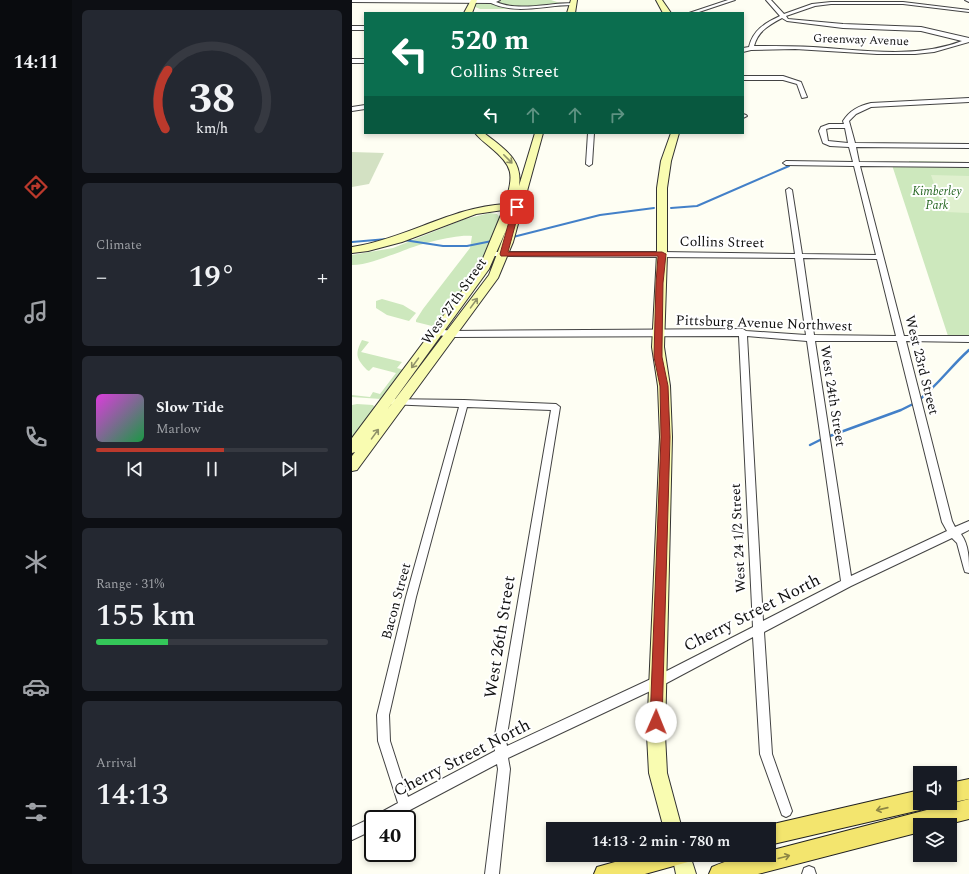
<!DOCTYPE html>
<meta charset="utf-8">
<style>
:root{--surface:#171b24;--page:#242831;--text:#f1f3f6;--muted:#9ea1a6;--line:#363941;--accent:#bb392c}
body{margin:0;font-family:Spectral,serif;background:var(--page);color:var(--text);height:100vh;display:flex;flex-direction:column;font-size:15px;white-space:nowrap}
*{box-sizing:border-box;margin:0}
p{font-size:13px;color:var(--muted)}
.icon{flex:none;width:22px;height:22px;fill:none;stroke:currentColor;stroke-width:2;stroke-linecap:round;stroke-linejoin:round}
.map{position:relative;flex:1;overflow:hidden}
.side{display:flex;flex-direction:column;gap:10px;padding:10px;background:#0d0f14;width:280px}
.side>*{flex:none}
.guide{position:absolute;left:12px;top:12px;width:380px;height:122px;border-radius:0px;box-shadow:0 2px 6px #0003;background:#0b6e4f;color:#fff;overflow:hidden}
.buttons{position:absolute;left:561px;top:766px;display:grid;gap:8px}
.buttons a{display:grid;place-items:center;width:44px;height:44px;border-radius:0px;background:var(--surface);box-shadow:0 2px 6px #0003;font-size:20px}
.speed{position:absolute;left:12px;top:810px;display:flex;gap:8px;font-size:20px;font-weight:700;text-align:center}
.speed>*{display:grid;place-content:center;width:52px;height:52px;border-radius:50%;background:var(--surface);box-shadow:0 2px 6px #0003;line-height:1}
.speed .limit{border:2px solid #111;border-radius:6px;background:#fff;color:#111}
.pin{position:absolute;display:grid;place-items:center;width:34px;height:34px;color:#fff;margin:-17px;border-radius:8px;box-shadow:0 2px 6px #0006}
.me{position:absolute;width:44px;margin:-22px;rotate:1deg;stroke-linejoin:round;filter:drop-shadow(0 0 3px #0008)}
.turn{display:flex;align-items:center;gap:14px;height:84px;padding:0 20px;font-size:18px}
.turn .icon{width:52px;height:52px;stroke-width:2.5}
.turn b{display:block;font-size:28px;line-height:34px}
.lanes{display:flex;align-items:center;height:38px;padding:0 20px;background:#0003;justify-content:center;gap:20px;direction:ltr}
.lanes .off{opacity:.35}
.big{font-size:30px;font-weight:600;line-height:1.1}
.side .widget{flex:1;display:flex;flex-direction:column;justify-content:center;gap:6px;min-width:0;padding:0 14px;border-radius:6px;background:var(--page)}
.side .dial{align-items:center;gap:0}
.dial svg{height:104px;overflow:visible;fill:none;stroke:var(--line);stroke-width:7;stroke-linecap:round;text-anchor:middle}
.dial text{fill:var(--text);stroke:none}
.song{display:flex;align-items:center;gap:12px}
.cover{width:48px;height:48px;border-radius:6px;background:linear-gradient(135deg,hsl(300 70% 55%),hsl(140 70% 35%))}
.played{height:4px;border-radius:2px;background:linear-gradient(90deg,var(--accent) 55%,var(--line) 55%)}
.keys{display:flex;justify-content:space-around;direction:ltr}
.heat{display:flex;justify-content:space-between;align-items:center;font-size:22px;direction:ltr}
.charge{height:6px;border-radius:3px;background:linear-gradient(90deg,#34c759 31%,var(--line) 0)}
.trip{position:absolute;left:194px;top:822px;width:230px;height:40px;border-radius:0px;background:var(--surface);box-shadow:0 2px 6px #0003;font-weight:600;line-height:40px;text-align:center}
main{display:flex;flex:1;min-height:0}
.tabs{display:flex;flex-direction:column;width:72px;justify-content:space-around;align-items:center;background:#090b0e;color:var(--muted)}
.tabs .icon{width:28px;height:28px}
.tabs .on{color:var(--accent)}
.tabs b{font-size:18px;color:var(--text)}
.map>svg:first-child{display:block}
.green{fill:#cde8bd}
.cemetery{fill:#d3e1c3}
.pitch{fill:#dff0ce}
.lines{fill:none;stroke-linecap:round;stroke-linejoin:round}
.stream-far1{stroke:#4380c8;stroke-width:2}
.stream{stroke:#4380c8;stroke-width:2.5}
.street-casing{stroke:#434343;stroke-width:2}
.secondary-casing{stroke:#323232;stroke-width:2}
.primary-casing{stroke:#212121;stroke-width:2}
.street{fill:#fff;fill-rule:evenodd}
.secondary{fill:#f9fcb1;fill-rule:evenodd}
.primary{fill:#f3e56e;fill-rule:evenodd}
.oneway{stroke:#909269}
.oneway2{stroke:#8d8544}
.route{fill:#bb392c;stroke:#7a251d}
.labels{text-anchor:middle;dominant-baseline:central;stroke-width:4;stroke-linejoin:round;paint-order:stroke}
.far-street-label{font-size:12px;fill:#101010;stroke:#fff}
.far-park-label{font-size:12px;font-style:italic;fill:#266622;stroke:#fff}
.street-label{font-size:14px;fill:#101010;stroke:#fff}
.near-street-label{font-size:17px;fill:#101010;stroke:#fff}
</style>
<main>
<nav class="tabs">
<b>14:11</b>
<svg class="icon on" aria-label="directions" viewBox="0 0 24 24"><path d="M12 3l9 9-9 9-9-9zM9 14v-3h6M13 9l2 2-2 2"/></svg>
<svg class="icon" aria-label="music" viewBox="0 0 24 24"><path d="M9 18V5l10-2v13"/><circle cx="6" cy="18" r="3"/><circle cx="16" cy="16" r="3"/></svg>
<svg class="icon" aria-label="phone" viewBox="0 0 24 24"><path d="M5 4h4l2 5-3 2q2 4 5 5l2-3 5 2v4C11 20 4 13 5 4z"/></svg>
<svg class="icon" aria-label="climate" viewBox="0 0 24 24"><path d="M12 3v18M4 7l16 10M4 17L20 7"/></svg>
<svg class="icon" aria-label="car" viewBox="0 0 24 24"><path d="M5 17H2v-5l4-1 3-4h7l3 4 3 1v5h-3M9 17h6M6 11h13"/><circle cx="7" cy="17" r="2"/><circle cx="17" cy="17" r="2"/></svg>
<svg class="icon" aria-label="filters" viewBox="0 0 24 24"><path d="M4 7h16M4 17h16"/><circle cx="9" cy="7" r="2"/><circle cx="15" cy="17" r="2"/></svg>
</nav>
<section class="side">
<div class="widget dial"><svg viewBox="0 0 100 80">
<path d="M14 69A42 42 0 1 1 86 69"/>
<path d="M14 69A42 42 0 0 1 16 24" stroke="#bb392c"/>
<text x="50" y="56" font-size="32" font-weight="700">38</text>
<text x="50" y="72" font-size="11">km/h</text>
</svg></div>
<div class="widget"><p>Climate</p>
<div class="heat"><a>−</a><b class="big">19°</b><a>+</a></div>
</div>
<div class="widget">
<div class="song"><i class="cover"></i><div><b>Slow Tide</b><p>Marlow</p></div></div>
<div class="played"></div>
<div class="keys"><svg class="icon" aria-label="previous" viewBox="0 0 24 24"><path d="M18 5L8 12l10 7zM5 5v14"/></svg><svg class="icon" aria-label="pause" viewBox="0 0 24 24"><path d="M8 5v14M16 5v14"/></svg><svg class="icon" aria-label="next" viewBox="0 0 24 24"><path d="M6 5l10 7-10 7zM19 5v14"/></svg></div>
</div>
<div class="widget"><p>Range · 31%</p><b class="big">155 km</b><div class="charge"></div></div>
<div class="widget"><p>Arrival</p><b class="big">14:13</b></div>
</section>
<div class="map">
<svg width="617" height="874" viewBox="0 0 617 874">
<rect width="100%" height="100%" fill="#fefef3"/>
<g class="green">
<path d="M130 0H199L211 4 185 9H128L116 4Z"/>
<path d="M557 161 617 162V339H597L540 165H558Z"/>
<path d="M138 213 145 214 148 218 130 267 84 327 64 322V320L71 309 118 248 120 236C103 234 64 245 48 252 33 257 16 265 0 265V255L41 248 113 219Z"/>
<path d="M30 299 51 305 64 313 57 321 35 315 24 308V301Z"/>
<path d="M10 340 17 342 9 352 50 362 45 368 52 370 32 397 29 399 0 397V395L18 397 21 392 28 394 44 373 21 367 17 371 15 370C5 359 2 355 10 340Z"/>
<path d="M5 404 21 405 23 408 0 438V405Z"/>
</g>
<path class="cemetery" d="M0 152 32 153 17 184 0 187Z"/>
<path class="pitch" d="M579 175 617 176V213L594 212 591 210Z"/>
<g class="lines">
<g class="stream-far1">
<path d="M319 208 345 206 437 166"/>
<path d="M161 237 248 215 302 208"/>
<path d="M52 240 91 246H115L140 241"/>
<path d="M0 242 35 239"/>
</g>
<g class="stream">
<path d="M567 400C586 385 599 366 617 350"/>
<path d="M475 437 549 410 563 403"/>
<path d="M458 445 470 439"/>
</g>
<g class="street-casing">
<g id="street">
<path d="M0 0H148L144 2C169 13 209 0 223 4L221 5C193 5 165 15 139 3L0 2Z"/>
<path d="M376 0H383L344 13H337Z"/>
<path d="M414 0H419L432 14 460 4 479 2H551L617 10V12L551 4H479L463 6 434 16 436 19 491 24 569 27 617 38V42L582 52 563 54H525L443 49 399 50 391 52V48L397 47C401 30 413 23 428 16ZM430 18 435 21 491 28 569 31 610 41C563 59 510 50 461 47 441 46 422 46 402 46 406 31 417 25 430 18Z"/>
<path d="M613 0H617V2Z"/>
<rect x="0" y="26" width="13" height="4"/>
<rect x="0" y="59" width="13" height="4"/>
<path d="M391 76H431L449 82 455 97 450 98 445 84 431 80H391Z"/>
<path d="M617 98V102L519 107 504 114 497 121 503 143 617 144V148L504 147 507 162 617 163V167L508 166 552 336H617V342L554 341 600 521 603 527 617 521V530L609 534C617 545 617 559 617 573L613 572 612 569 605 543 600 538 499 586 412 632 420 754 440 811 438 815 434 817 430 815 408 754 401 637 309 686 156 758 158 769 147 874H133L146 769 145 764 41 819H21V830L0 840V827L17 819 22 817 24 815 46 803 26 741 25 715 54 597 107 407 36 404 33 403 32 401 33 399 112 400 204 404 208 407 154 741 155 746 301 678 401 627 387 336 99 337 86 335 82 332 86 329 99 331 391 329 394 331 454 335 443 258 140 256 136 254 137 252H310L443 254 434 190 437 188 440 190 450 254 524 255 502 166 434 165 431 163 434 161 501 162 497 147 478 146 471 143 467 131 469 127 477 124H492L491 121C498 110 507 106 519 103ZM478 128H493L496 143 476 141 474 129ZM451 258 525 259 544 336 462 335ZM395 336 455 341 489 581 411 621ZM463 341H545L590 522 595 531 499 576ZM115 407 199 410 142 741 143 751 56 797 38 741 37 715 64 597Z"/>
<path d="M13 105V109L0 111V107Z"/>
<path d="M391 114 394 115 395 116 391 118Z"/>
<path d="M236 133H242L240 164 237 166 234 164Z"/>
<path d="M457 866 462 868 464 874H450L452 868Z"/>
</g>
</g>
<g class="secondary-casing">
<g id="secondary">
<path d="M119 0H125L120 13H112Z"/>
<path d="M219 0H225L223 13H215Z"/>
<path d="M304 0H310L319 13H311Z"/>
<path d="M123 133H132C151 148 171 159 167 186L183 133H191L161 242 146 278 5 470 0 471V456L3 452 0 453V438L127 268 151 210 124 214 50 242 16 251 0 253V247C53 239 100 207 153 204 162 173 162 167 137 146 132 142 127 138 123 133ZM155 228 137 275 35 410 137 269Z"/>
<path d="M319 133H327L319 161 315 188V254L312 347 318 386 320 437 313 735 315 773 330 829H312L297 773 295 735 308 437 306 386 300 347 305 254V188L309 161Z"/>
<path d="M320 855H338L344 874H324Z"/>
</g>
</g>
<g class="primary-casing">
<g id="primary">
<path d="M617 779V799L598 803V783Z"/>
<path d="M568 790V803H576L575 807 568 810 417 845V829H410L417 825Z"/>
<path d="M617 799V819L593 825H568V832L406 874H357L360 867C378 859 397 855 417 855V851Z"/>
<path d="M288 855H339L336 862 293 874H242L245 867Z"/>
</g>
</g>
<use href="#street" class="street"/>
<use href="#secondary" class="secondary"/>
<use href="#primary" class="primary"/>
</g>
<defs><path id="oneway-shaft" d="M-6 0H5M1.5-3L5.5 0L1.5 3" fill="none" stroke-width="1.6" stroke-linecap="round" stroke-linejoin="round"/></defs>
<g class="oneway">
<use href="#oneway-shaft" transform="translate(156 159) rotate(45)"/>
<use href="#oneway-shaft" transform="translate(122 303) rotate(-54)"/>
<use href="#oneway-shaft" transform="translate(63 363) rotate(126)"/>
<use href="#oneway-shaft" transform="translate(23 434) rotate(-54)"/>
</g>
<g class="oneway2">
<use href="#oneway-shaft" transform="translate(530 809) rotate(167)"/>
<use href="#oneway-shaft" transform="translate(432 857) rotate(-15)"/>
</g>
<path class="route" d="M165 205 168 207 156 252H310L314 254 311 283 310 347V357L316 386 318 437 310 722 308 726 304 728 300 726 298 722 309 437 308 386 302 357 304 283 306 256H149L148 254 161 207Z"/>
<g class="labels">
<g class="far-street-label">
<text transform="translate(509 40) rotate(2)">Greenway Avenue</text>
</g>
<g class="far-park-label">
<text x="585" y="191">Kimberley<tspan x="585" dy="14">Park</tspan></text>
</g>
<g class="street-label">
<text transform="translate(370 242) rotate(1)">Collins Street</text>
<text transform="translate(102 301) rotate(-55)">West 27th Street</text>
<text transform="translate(412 323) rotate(2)">Pittsburg Avenue Northwest</text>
<text transform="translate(570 365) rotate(76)">West 23rd Street</text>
<text transform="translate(481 396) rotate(81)">West 24th Street</text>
<text transform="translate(386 538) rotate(-93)">West 24 1/2 Street</text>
<text transform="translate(44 601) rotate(-75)">Bacon Street</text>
</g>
<g class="near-street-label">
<text transform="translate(400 613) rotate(-27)">Cherry Street North</text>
<text transform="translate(148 637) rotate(-81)">West 26th Street</text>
<text transform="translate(110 758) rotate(-27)">Cherry Street North</text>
</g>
</g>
</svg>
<div class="buttons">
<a><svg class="icon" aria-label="sound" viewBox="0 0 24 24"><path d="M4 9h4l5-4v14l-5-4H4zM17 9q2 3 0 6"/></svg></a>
<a><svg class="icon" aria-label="layers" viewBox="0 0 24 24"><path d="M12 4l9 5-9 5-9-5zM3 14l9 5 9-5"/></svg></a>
</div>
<div class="speed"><div class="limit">40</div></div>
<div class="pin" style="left:165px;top:207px;background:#d93025"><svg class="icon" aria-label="arrive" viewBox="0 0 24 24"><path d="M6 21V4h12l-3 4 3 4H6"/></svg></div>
<svg class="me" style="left:304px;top:722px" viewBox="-20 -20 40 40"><circle r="19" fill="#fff"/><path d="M0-13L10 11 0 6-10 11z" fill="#bb392c"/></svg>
<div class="trip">14:13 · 2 min · 780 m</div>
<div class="guide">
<div class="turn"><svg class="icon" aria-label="left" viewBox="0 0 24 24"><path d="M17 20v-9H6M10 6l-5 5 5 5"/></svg><div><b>520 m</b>Collins Street</div></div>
<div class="lanes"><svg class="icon" aria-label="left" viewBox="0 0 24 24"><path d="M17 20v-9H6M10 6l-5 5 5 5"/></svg><svg class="icon off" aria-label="ahead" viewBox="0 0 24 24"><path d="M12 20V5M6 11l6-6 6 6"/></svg><svg class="icon off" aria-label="ahead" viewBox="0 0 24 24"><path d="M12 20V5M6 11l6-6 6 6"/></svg><svg class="icon off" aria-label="right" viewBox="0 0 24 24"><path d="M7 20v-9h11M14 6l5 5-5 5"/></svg></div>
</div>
</div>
</main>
